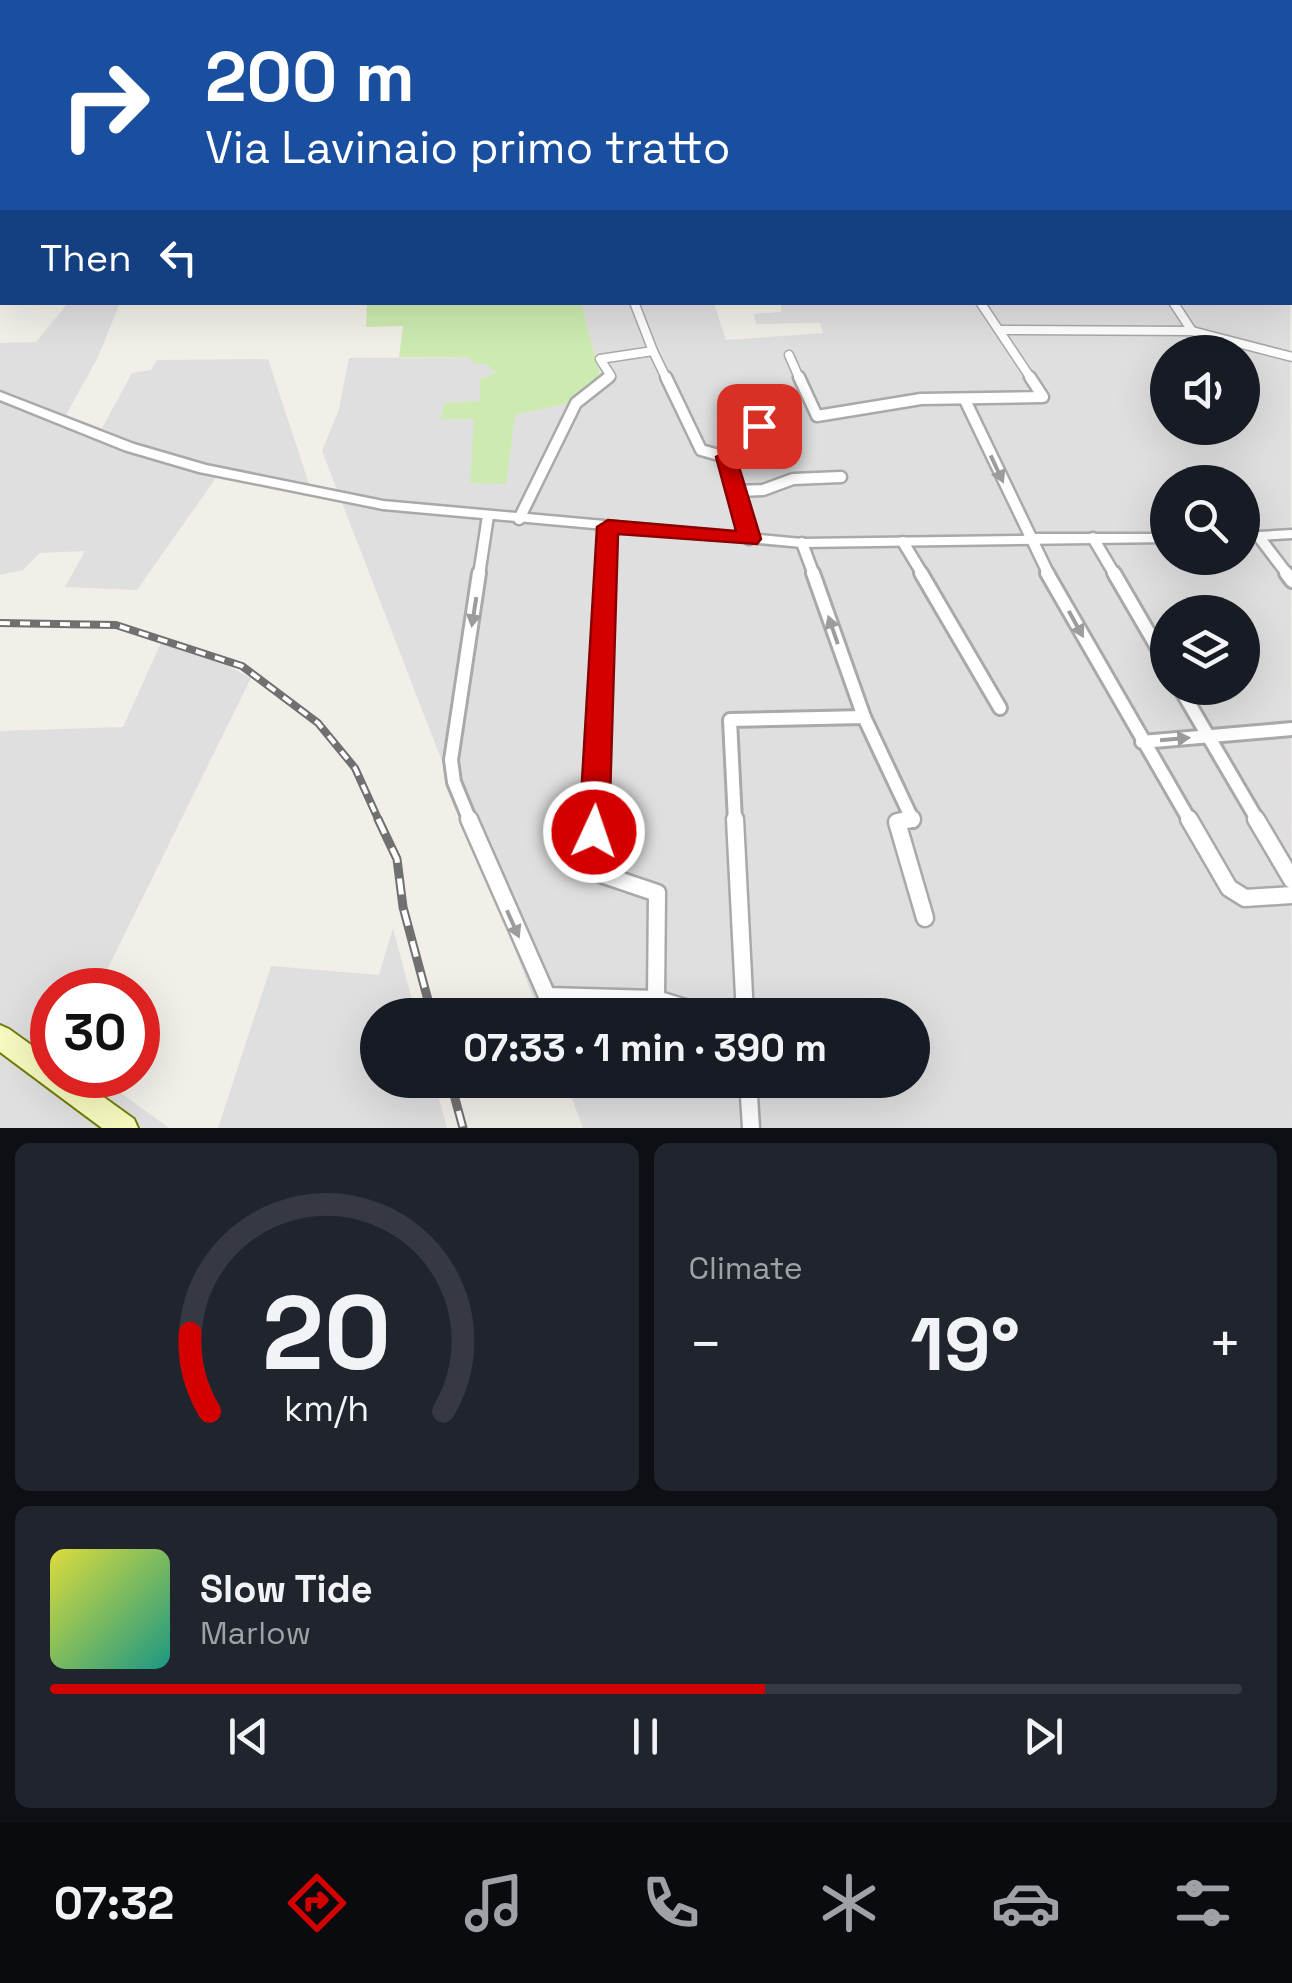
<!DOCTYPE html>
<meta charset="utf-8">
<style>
:root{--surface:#171b24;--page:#20242c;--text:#f1f3f6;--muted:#9ea1a6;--line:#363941;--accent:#d40000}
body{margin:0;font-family:"Space Grotesk",sans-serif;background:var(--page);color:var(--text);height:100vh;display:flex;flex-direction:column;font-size:38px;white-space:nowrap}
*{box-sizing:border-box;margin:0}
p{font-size:32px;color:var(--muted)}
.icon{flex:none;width:55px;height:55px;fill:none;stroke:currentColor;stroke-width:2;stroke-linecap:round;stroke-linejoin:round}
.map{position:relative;height:1128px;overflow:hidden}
.drawer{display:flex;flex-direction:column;gap:15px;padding:15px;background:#0d0f14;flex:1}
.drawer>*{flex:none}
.hud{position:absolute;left:0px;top:0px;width:1292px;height:305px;box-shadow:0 10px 40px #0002;background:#1a4fa0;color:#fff;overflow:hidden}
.tools{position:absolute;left:1150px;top:335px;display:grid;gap:20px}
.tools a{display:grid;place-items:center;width:110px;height:110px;border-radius:50%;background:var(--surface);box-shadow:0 10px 40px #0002;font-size:50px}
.speed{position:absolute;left:30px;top:968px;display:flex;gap:20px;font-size:50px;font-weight:700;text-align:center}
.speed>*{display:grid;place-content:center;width:130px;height:130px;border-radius:50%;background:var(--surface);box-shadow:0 10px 40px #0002;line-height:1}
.speed .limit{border:15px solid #d22;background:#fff;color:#111}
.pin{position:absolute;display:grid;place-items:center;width:85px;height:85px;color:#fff;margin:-42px;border-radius:20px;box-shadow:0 5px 15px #0006}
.me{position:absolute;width:110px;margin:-55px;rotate:3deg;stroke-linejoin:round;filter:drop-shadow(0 0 8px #0008)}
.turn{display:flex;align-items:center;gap:35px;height:210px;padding:0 40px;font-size:45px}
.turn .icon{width:130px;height:130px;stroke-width:2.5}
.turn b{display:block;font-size:70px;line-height:85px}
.then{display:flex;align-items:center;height:95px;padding:0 40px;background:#0003;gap:20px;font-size:38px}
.big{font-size:75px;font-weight:600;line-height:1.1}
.drawer .widget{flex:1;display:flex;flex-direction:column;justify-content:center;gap:15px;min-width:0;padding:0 35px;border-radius:15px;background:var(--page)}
.drawer .dial{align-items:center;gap:0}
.dial svg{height:260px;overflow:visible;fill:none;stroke:var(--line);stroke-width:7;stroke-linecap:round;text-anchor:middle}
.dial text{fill:var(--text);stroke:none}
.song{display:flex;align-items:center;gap:30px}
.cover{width:120px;height:120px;border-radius:15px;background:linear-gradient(135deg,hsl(60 70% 55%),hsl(170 70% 35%))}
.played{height:10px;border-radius:5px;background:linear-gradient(90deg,var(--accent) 60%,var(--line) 60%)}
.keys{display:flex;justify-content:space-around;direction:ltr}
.heat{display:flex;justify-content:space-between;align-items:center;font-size:55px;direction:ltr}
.drawer .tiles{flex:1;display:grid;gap:15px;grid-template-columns:1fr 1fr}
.widget:last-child{grid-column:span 2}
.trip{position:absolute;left:360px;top:998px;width:570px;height:100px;border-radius:50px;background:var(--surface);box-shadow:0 10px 40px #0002;font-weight:600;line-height:100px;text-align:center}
.dock{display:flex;height:160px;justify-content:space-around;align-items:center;background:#090b0e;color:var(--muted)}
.dock .icon{width:70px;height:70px}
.dock .active{color:var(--accent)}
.dock b{font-size:45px;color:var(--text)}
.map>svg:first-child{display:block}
.residential{fill:#e0dfdf;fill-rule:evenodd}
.grass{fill:#cdebb0}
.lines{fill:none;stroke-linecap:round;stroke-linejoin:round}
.minor-far5-casing{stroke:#a9a9a9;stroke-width:8}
.minor-far4-casing{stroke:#a9a9a9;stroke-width:9}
.minor-far3-casing{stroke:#a9a9a9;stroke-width:11}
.minor-far2-casing{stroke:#a9a9a9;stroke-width:15}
.minor-far1-casing{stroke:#a9a9a9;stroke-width:18}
.minor-casing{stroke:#a9a9a9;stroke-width:21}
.tertiary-casing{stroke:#a9a9a9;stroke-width:5}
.secondary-casing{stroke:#707d05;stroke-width:4}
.minor-far5{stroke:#fff;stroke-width:5}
.minor-far4{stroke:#fff;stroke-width:6}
.minor-far3{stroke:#fff;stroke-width:8}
.minor-far2{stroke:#fff;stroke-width:10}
.minor-far1{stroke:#fff;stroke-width:12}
.minor{stroke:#fff;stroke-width:16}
.tertiary{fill:#fff;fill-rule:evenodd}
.secondary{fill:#f7fabf;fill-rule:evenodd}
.rail-far1-casing{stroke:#707070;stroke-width:8}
.rail-casing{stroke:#707070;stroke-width:9}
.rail-far1{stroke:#fff;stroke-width:4;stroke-dasharray:10;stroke-linecap:butt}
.rail{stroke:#fff;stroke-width:5;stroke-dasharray:16;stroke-linecap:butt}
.oneway{fill:#9c9c9c}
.route{fill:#d40000;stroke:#8a0000;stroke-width:2.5}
</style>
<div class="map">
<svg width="1292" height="1128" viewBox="0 0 1292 1128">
<rect width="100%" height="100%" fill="#f2efe9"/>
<g class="residential">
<path d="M1290 205 1292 1128H583L565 1080H912V1015H540L322 451 339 409 349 358 468 357 486 364 497 374 480 401 442 419 475 418 514 415 569 403 600 375 581 303H714L726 340 823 333 820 323 756 324 754 314 781 312V303L1290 302ZM1168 352H1242V428H1168ZM1168 482H1242V558H1168ZM1168 612H1242V688H1168Z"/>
<path d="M68 303H120L98 357 66 415 102 428 132 373 151 370 157 360 268 359 313 496 218 475 137 590 65 587 85 551 40 553 23 570 0 575V343L36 342Z"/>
<path d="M161 643 226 665 251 678 97 990H52V1075H96L169 1128H0V731L123 727Z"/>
<path d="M393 928 416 1015H378V1080H434L447 1128H218L271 966 379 975Z"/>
</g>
<path class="grass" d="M367 303H581L600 375 569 403 515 415 506 484 470 483 474 419H441L444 403 480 401V380L496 373 486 364H475L468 357H399L403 326 366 327Z"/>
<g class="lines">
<g class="minor-far5-casing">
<g id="minor-far5">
<path d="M418 0 430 2"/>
<path d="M752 0 756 2"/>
<path d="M1207 0 1213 2"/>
<path d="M159 2 179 0"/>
<path d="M1150 2 1197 0"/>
</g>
</g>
<g class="minor-far4-casing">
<path id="minor-far4" d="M1291 207 1292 212"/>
</g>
<g class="minor-far3-casing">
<g id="minor-far3">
<path d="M634 302 653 351"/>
<path d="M980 302 1032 380"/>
<path d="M1173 302 1192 331"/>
<path d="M1001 330 1192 331 1292 357"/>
<path d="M789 355 800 380"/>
<path d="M606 380 611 376 600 359 653 351 667 380"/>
</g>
</g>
<g class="minor-far2-casing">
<g id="minor-far2">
<path d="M666 377 701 450 726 457"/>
<path d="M799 377 817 416 921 399 1043 397 1030 377"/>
<path d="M965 400 1049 575"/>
<path d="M737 491 763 490 793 479 841 477"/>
<path d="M519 519 576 403 609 377"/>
<path d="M1259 537 1288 575"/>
<path d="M1093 538 1115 575"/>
<path d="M749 539 726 457 746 450 748 437 759 426"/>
<path d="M903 542 923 575"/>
<path d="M802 543 814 575"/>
<path d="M479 575 488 516"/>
<path d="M606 575 608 527"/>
</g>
</g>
<g class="minor-far1-casing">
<g id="minor-far1">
<path d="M813 573 864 717 913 821"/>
<path d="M921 573 1000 708"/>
<path d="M1047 573 1190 821"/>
<path d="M1114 573 1168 666"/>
<path d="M1286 573 1292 581"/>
<path d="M1180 688 1258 821"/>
<path d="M1142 742 1292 729"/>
<path d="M470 821 454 782 451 760 479 573"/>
<path d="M594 821 606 573"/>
<path d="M735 821 730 720 864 717"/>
</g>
</g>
<g class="minor-casing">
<g id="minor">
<path d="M469 819 547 996 656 999 708 1015"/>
<path d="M594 819 592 871 657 893 656 999"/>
<path d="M735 819 745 1015"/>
<path d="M912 819 897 822 925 918"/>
<path d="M1189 819 1229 888 1245 898 1292 895"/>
<path d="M1256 819 1292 880"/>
<path d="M748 1080 751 1128"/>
</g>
</g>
<g class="tertiary-casing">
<g id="tertiary">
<path d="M0 392 134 444 206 465 383 501 802 539 1023 536 1029 534H1168V542L802 547 383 509 199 472 124 450 0 400Z"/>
<path d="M1292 530V538L1242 541V533Z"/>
</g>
</g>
<g class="secondary-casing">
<g id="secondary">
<path d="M1255 0H1263L1265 2H1257Z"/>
<rect x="1290" y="52" width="2" height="7"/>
<path d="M0 1025 9 1029 52 1060V1075H73L134 1119 138 1128H102L0 1052Z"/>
</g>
</g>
<use href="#minor-far5" class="minor-far5"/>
<use href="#minor-far4" class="minor-far4"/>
<use href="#minor-far3" class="minor-far3"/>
<use href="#minor-far2" class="minor-far2"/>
<use href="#minor-far1" class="minor-far1"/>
<use href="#minor" class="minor"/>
<use href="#tertiary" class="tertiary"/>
<use href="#secondary" class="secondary"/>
<g class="rail-far1-casing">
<path id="rail-far1" d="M0 623 116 625 242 666 318 723 355 768 379 821"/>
</g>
<g class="rail-casing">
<g id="rail">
<path d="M378 819 397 859 403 907 432 1015"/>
<path d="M450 1080 463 1128"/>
</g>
</g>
<use href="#rail-far1" class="rail-far1"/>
<use href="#rail" class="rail"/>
</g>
<defs><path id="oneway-solid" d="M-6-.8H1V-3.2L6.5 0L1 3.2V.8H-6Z" transform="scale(2.5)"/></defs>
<g class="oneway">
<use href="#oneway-solid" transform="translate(997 469) rotate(65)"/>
<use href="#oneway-solid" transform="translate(474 612) rotate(99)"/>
<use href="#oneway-solid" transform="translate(1076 624) rotate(61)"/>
<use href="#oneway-solid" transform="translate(833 630) rotate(-109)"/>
<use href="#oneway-solid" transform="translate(1175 739) rotate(-5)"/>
<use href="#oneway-solid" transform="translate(513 924) rotate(66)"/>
</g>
<path class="route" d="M759 420 769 426 757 439V450L737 460 761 539 757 544 618 534 609 832 604 840 594 843 584 840 579 832 597 527 608 520 736 531 716 457 737 446 741 433Z"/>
</svg>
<div class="tools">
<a><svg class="icon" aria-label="sound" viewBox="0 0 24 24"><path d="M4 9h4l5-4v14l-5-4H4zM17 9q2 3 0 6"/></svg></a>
<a><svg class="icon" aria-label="search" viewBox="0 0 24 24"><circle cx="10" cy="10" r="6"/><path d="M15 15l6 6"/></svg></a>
<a><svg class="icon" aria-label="layers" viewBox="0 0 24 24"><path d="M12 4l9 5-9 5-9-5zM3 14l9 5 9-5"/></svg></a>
</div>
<div class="speed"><div class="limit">30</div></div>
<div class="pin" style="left:759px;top:426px;background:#d93025"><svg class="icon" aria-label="arrive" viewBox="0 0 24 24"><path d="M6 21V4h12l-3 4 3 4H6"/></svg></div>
<svg class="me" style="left:594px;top:832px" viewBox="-20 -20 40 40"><circle r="17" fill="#d40000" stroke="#fff" stroke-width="3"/><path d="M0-11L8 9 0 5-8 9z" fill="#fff"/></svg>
<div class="trip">07:33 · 1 min · 390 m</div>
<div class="hud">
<div class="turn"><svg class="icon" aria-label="right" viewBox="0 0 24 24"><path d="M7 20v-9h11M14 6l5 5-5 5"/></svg><div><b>200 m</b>Via Lavinaio primo tratto</div></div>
<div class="then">Then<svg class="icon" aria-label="left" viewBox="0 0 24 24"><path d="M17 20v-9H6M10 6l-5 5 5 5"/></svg></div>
</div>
</div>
<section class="drawer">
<div class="tiles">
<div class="widget dial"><svg viewBox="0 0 100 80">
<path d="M14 69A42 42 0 1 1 86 69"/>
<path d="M14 69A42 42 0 0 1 8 45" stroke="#d40000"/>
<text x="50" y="56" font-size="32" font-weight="700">20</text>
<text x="50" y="72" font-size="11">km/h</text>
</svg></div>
<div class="widget"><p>Climate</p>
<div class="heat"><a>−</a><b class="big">19°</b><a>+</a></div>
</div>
<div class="widget">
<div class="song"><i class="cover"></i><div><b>Slow Tide</b><p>Marlow</p></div></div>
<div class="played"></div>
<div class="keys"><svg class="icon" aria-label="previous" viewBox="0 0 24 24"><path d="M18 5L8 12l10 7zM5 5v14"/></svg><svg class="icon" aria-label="pause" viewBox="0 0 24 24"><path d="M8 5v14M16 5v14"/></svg><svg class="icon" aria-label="next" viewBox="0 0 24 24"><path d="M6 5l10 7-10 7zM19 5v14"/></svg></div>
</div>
</div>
</section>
<nav class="dock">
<b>07:32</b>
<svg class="icon active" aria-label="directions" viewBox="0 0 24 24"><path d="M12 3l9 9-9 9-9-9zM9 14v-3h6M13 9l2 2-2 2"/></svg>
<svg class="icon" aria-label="music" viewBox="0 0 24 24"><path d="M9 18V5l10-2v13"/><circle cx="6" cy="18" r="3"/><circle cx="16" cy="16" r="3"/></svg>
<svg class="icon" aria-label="phone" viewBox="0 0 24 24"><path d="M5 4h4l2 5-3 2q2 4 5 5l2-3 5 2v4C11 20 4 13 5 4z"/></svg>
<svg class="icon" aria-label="climate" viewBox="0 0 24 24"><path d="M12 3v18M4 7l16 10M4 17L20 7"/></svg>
<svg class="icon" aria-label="car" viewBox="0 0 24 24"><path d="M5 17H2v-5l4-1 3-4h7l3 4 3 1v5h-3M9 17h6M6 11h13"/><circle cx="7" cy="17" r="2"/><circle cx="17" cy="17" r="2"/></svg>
<svg class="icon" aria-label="filters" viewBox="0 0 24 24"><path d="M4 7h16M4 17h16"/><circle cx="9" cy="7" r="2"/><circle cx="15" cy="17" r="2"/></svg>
</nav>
